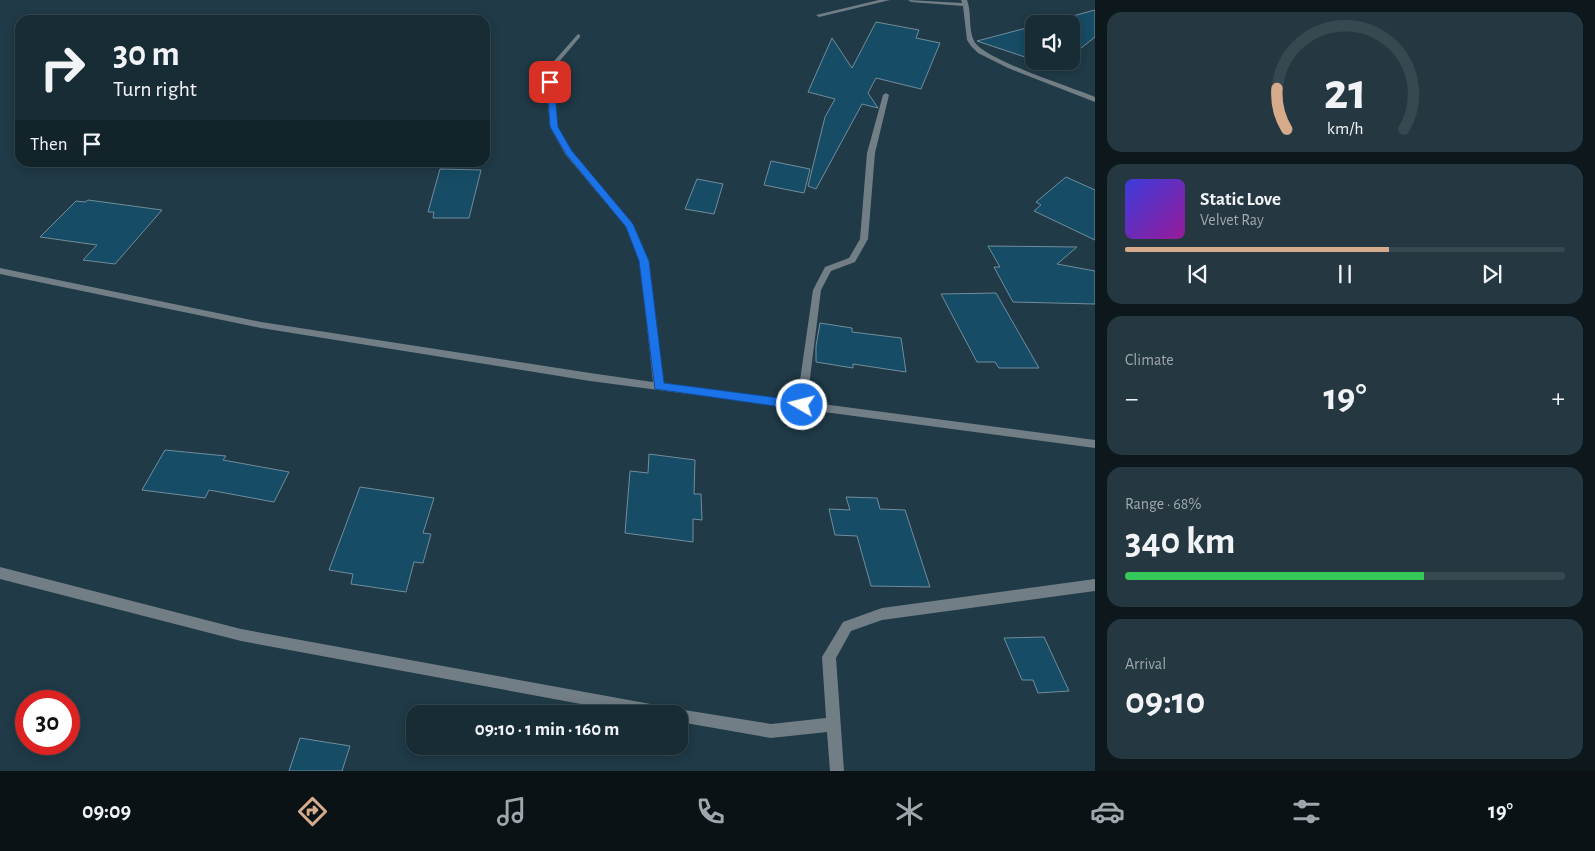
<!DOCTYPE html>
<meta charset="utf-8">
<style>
:root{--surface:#182c35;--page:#253841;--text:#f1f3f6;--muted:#9fa7ad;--line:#364850;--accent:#d6ab8b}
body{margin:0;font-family:"Alegreya Sans",sans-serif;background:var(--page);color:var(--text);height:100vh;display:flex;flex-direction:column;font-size:19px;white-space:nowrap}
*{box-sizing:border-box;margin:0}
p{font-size:16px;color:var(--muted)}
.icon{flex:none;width:28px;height:28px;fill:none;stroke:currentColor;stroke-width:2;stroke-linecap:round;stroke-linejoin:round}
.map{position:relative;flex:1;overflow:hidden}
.side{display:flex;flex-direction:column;gap:12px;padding:12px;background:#0d181d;width:500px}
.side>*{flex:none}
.hud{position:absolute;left:15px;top:15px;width:475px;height:152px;border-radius:15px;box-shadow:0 2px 12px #0003,0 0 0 1px var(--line);background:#182c35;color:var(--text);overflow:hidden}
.tools{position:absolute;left:1025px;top:15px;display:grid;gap:10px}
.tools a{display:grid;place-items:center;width:55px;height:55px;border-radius:10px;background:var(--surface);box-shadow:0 2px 12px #0003,0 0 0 1px var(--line);font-size:25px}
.speed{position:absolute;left:15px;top:690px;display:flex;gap:10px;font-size:25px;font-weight:700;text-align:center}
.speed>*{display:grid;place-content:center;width:65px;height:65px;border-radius:50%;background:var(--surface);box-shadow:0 2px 12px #0003,0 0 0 1px var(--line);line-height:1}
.speed .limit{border:8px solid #d22;background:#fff;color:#111}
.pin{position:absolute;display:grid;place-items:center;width:42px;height:42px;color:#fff;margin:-21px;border-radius:10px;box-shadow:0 2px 8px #0006}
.me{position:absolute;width:55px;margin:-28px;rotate:278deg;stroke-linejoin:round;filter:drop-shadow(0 0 4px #0008)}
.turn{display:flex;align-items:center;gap:18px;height:105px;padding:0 15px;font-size:22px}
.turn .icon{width:65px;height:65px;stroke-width:2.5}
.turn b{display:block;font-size:35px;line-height:42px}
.then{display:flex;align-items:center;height:48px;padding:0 15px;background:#0003;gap:10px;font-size:19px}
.big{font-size:38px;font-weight:600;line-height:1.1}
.side .widget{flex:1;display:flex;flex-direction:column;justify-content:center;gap:8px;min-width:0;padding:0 18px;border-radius:15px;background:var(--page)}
.side .dial{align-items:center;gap:0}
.dial svg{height:130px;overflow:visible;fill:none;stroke:var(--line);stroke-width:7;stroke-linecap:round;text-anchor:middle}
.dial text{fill:var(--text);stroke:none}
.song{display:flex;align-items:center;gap:15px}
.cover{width:60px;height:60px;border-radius:8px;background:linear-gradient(135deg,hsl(240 70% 55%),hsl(300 70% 35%))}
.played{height:5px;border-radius:2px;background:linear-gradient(90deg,var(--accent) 60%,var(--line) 60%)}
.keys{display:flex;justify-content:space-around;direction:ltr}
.heat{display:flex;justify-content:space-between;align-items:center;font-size:28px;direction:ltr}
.charge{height:8px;border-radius:4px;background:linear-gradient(90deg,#34c759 68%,var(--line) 0)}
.trip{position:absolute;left:406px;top:705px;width:282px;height:50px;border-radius:15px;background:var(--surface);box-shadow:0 2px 12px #0003,0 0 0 1px var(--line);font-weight:600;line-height:50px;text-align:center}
.menu{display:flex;height:80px;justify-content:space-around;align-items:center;background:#0a1215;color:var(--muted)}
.menu .icon{width:35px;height:35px}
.menu .current{color:var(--accent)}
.menu b{font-size:22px;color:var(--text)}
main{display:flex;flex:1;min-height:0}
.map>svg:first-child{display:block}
.building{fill:#164c65;stroke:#718d9c}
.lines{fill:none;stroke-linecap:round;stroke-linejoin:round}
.street{fill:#727e85;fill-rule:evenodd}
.route{fill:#1a73e8;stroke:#114b97}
</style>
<main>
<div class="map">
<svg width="1095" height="771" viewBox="0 0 1095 771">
<rect width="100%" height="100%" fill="#203a47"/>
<g class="building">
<path d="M1095 10V37L1071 56V24H1043Z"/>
<path d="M876 22 919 30 916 38 940 43 921 89 876 78 868 93 878 108 862 104 816 189 808 186 825 117 835 99 808 92 832 38 852 68Z"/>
<path d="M1034 26V60L977 41Z"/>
<path d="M771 161 810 169 804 193 764 185Z"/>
<path d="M440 169 481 170 469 218H433L434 212H428Z"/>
<path d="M1066 177 1095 190V240L1034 211 1041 205 1036 202Z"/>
<path d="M697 179 723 184 714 214 685 209Z"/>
<path d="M88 200 162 210 115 264 83 260 97 245 40 237 76 201 85 202Z"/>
<path d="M988 246 1077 247 1057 264 1095 271V304L1013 302 994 267H1000Z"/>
<path d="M996 293 1039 368H999L995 362H977L941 294Z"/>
<path d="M820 323 852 328V332L901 338 906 372 853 364V368L816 362V346Z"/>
<path d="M165 450 226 456 223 460 289 472 274 502 209 490 205 498 142 490Z"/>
<path d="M649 454 695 460 694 494H701L702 520 693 519V542L625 533 630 471 648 473Z"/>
<path d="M360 487 434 498 423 533 431 534 423 563 414 562 406 592 351 584 353 574 329 570Z"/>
<path d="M846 497 877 498 880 509 905 510 930 587 871 586 857 536 835 535 829 509 850 510Z"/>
<path d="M1044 637 1069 691 1038 693 1033 680H1022L1004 638Z"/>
<path d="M300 738 350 746 342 771H289Z"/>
</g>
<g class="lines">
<g class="street">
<path d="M879 0H890L819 17 816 15Z"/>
<path d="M908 0 962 3 961 0H967C972 13 968 29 974 41 984 60 1072 87 1095 97V102L1008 68 978 53 971 46 967 40 963 6 911 2Z"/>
<path d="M578 34 580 35V37L553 69V96L558 127 571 151 633 224 648 261 664 383 797 401 813 290 825 267 849 258 860 239 867 153 883 95 886 93 889 95 875 153 868 239 855 262 831 271 821 290 807 402 1095 440V448L590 381 261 328 0 274V268L261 322 590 373 653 382 640 261 626 227 565 154 550 127 547 96V69Z"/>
<path d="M0 567 241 629 678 709 771 724 826 718 822 657 843 622 882 608 1095 579V591L882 620 851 631 836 658 844 771H830L827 732 771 738 680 722V714H635L241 641 0 579Z"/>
</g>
</g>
<path class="route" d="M550 80 554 82 558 127 572 151 633 224 649 261 664 383 802 401 806 402 808 405 806 408 802 410 655 389 639 261 626 227 566 154 550 127 547 82Z"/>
</svg>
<div class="tools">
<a><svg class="icon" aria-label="sound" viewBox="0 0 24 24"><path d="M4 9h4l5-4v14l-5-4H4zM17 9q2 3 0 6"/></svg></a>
</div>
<div class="speed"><div class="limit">30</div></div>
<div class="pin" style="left:550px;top:82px;background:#d93025"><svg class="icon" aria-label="arrive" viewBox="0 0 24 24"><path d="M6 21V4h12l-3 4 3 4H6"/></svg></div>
<svg class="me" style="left:802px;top:405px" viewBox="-20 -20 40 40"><circle r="17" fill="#1a73e8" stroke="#fff" stroke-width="3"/><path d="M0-11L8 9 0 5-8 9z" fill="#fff"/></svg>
<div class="trip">09:10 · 1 min · 160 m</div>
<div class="hud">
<div class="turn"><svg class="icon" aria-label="right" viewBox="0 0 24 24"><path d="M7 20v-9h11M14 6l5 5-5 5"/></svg><div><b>30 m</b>Turn right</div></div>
<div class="then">Then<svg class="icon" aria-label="arrive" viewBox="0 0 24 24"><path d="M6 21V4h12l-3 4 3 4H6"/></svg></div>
</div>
</div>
<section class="side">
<div class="widget dial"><svg viewBox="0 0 100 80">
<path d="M14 69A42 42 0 1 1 86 69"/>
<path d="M14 69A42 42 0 0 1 8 44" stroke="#d6ab8b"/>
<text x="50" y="56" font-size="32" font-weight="700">21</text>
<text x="50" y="72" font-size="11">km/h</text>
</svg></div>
<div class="widget">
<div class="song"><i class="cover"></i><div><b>Static Love</b><p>Velvet Ray</p></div></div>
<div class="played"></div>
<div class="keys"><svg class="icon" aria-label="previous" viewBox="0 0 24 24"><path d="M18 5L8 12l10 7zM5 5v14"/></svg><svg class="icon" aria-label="pause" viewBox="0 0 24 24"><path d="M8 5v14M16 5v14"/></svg><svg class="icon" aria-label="next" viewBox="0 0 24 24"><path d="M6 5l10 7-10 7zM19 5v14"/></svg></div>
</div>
<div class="widget"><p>Climate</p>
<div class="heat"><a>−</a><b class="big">19°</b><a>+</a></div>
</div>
<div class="widget"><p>Range · 68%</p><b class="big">340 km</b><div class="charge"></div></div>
<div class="widget"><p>Arrival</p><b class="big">09:10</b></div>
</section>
</main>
<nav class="menu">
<b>09:09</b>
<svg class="icon current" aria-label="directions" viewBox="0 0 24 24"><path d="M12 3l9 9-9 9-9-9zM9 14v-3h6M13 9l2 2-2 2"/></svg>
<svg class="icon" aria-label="music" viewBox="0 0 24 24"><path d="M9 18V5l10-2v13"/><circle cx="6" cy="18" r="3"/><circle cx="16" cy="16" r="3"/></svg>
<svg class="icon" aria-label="phone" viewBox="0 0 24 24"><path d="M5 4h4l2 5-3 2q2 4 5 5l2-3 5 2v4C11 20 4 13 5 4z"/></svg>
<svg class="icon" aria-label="climate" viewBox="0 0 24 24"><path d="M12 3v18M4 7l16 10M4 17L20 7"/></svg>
<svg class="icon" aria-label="car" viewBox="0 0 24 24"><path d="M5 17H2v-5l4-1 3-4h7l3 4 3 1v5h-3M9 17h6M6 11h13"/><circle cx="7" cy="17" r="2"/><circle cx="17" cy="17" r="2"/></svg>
<svg class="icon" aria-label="filters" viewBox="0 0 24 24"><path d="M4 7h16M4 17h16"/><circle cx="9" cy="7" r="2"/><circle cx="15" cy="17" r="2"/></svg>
<b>19°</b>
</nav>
